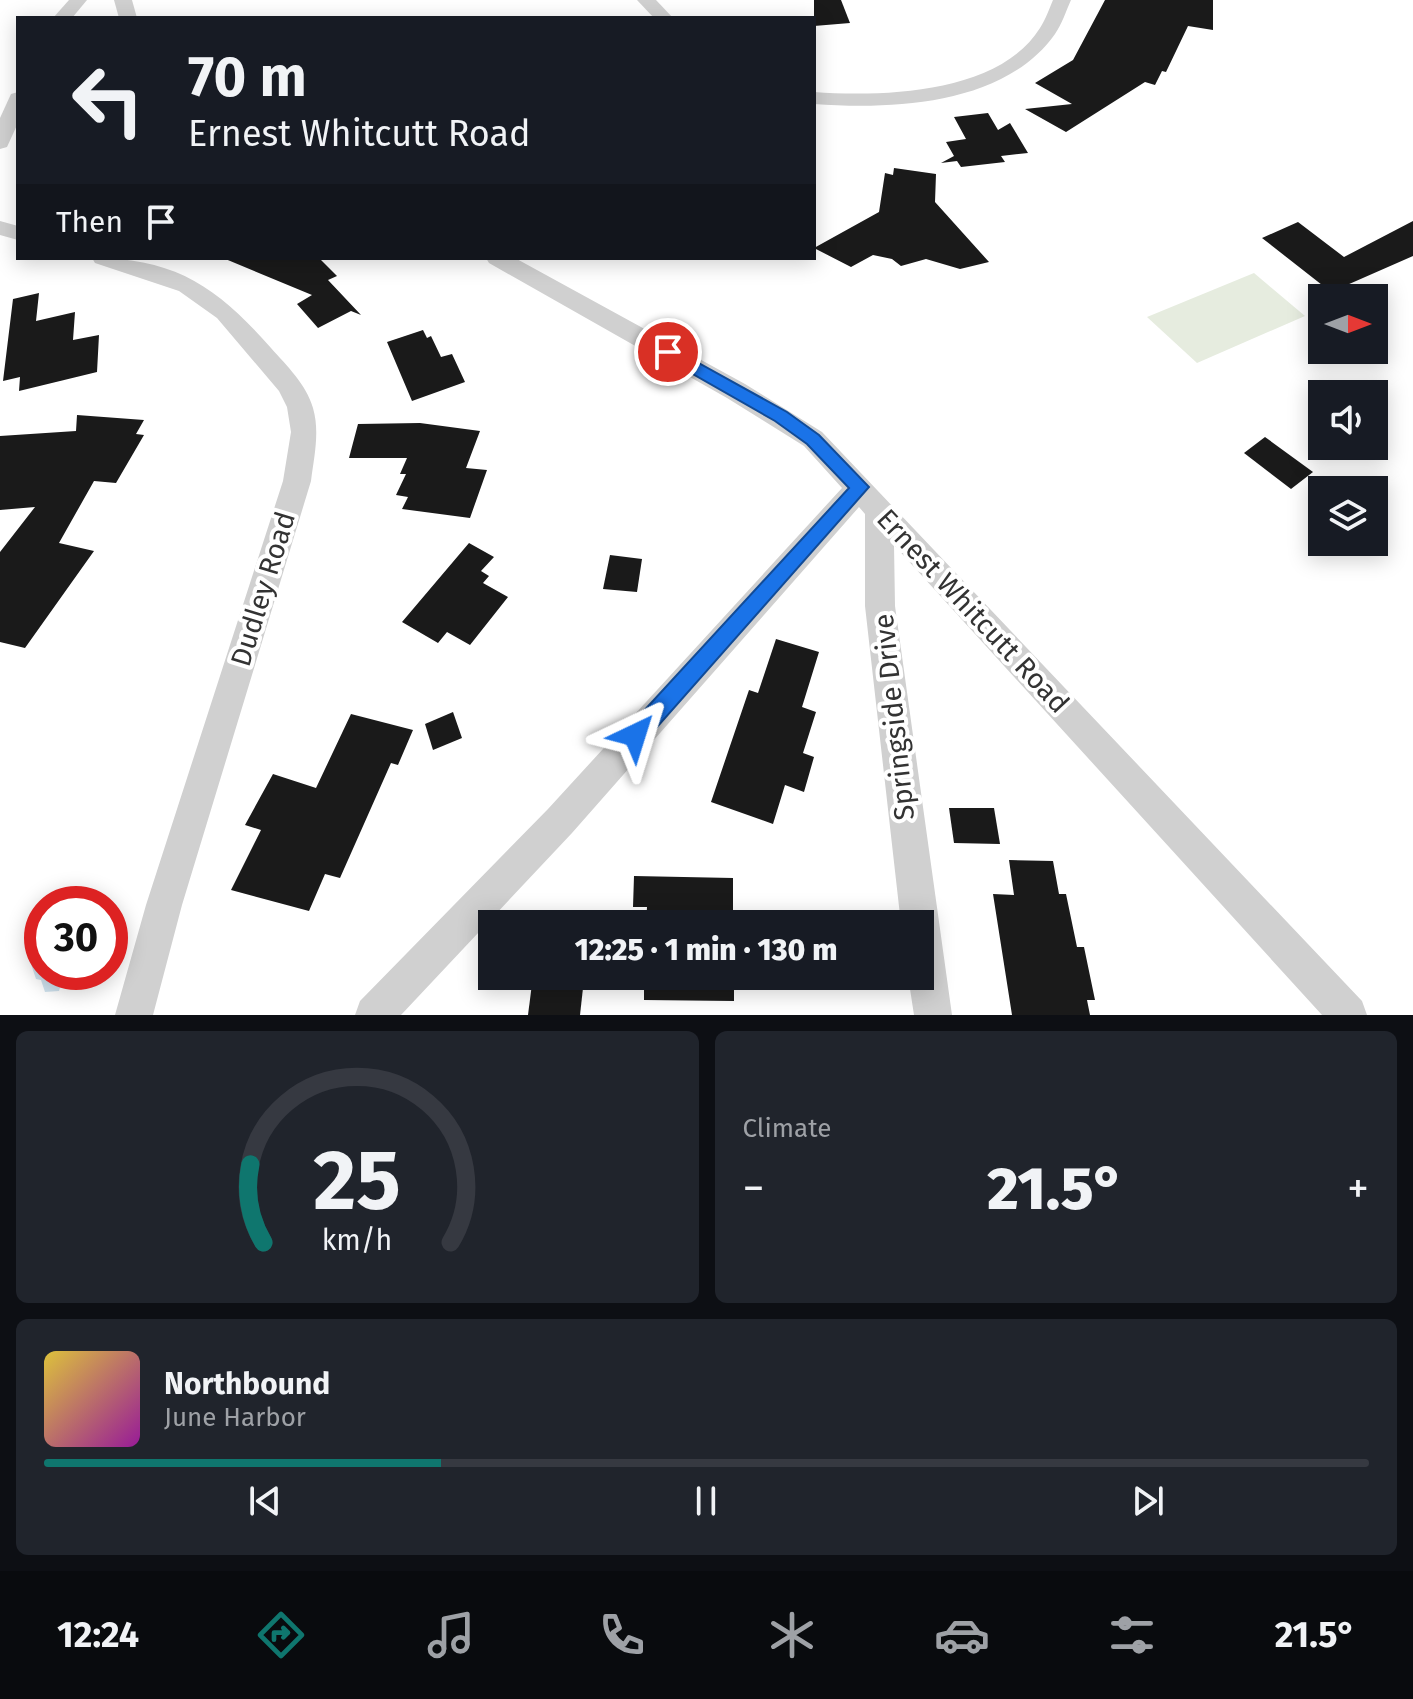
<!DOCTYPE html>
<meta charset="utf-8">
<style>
:root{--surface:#171b24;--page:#20242c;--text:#f1f3f6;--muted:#9ea1a6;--line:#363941;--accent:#0f766e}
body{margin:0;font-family:"Fira Sans",sans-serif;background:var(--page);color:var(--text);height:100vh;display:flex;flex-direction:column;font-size:30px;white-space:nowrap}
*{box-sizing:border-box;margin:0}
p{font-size:26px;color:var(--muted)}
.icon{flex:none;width:44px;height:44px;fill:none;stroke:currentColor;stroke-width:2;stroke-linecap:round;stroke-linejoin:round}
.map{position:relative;height:1015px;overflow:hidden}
.drawer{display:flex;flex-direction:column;gap:16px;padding:16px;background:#0d0f14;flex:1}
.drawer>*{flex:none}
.banner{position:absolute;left:16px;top:16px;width:800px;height:244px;border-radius:0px;box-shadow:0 4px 20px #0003;background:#171b24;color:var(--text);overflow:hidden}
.needle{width:52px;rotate:90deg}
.controls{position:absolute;left:1308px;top:284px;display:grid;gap:16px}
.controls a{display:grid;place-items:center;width:80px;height:80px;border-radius:0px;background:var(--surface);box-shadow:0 4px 20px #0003;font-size:40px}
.speed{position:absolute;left:24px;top:886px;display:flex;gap:16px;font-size:40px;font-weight:700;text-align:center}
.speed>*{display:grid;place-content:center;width:104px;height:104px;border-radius:50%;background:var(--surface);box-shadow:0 4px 20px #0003;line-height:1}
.speed .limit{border:12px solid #d22;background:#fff;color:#111}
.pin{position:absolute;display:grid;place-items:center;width:68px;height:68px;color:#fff;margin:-34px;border:4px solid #fff;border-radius:50%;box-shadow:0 2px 8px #0007}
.me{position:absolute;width:88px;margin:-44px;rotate:41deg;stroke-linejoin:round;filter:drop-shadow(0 0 6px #0008)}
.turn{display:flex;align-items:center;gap:28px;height:168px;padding:0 40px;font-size:36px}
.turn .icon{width:104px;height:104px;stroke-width:2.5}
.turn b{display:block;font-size:56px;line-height:68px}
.then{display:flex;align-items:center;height:76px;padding:0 40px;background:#0003;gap:16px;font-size:30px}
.big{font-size:60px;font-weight:800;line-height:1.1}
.drawer .card{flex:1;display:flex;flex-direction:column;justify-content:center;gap:12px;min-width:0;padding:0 28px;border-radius:12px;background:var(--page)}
.drawer .dial{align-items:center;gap:0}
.dial svg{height:208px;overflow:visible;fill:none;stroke:var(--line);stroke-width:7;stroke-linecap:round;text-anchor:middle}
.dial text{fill:var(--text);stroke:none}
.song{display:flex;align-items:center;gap:24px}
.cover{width:96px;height:96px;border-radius:12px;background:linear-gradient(135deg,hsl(50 70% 55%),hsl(300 70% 35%))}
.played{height:8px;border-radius:4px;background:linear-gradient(90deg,var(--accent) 30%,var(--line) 30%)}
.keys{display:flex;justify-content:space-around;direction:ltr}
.heat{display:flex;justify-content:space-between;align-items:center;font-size:44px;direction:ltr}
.drawer .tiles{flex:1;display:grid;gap:16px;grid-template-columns:1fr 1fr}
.card:last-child{grid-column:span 2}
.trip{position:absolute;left:478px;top:910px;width:456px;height:80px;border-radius:0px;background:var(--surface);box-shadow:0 4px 20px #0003;font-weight:800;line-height:80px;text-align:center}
.menu{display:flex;height:128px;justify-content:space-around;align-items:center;background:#090b0e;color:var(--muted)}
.menu .icon{width:56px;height:56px}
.menu .current{color:var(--accent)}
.menu b{font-size:36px;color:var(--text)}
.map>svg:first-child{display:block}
.green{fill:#e6ecdf}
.water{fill:#cfe2ee}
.building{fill:#1a1a1a}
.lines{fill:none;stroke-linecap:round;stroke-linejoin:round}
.street{fill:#d0d0d0;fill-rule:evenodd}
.route{fill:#1a73e8;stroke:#114b97;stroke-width:2}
.labels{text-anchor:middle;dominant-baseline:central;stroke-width:8;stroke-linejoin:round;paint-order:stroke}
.street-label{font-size:28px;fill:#333;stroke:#fff}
</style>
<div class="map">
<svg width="1413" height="1015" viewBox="0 0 1413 1015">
<rect width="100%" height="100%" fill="#fff"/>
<path class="green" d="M1254 273 1305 316 1197 363 1147 317Z"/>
<path class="water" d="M42 937V972H64L59 991 45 992 41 980 36 979 29 958Z"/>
<g class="building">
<path d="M814 0H841L850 23 814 26Z"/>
<path d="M1105 0H1213V30L1188 26 1166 72 1162 71 1155 85 1145 82 1066 132 1025 109 1072 104 1035 83 1073 60Z"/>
<path d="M988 113 998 130 1010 123 1028 153 1001 156 1005 162 961 167 957 161 941 163 954 156 946 142 966 139 954 117Z"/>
<path d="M894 168 936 174 935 202 989 262 960 269 926 259 901 266 892 259 873 255 851 267 814 248 879 212 885 173 893 175Z"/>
<path d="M1413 221V256L1331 292 1262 238 1298 222 1344 257Z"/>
<path d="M223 258H319L337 276 328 280 361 315 351 311 318 328 297 304 312 295Z"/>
<path d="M39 293 36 321 75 312 73 340 99 335 97 372 19 391 20 377 3 381 13 299Z"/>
<path d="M423 330 427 338 431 336 441 357 452 354 465 382 412 401 387 342Z"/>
<path d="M77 415 144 420 136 434 144 435 116 483 94 481 59 543 94 551 25 648 0 642V552L35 507 0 510V436L76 431Z"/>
<path d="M420 423 480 431 466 468 487 470 470 518 402 509 408 497 396 495 406 474H400L407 458H349L358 424Z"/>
<path d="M1265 437 1313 472 1291 489 1244 453Z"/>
<path d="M469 543 494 557 481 571 489 576 483 583 508 597 470 645 447 632 438 643 402 622Z"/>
<path d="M610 555 642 559 637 592 603 589Z"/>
<path d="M776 639 819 652 802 707 816 712 803 753 814 757 804 792 785 785 773 824 711 802 749 690 758 693Z"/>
<path d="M453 712 462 738 433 750 425 724Z"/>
<path d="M351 714 413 730 398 765 391 763 340 878 325 874 309 911 231 890 261 830 245 825 273 774 316 788Z"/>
<path d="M949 808H994L1000 844 954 843Z"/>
<path d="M1009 860 1053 861 1059 894H1066L1077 947H1084L1095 1000H1087L1090 1015H1012L993 894 1014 895Z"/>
<path d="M634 876 733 878V924H646L647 907H633Z"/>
<path d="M533 976 584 979 580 1015H528Z"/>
<path d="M644 976H734V1001L644 1000Z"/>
</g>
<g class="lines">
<g class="street">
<path d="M69 0H87L72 18H53Z"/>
<path d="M114 0H132L137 18H119Z"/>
<path d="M637 0H656L673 18H654Z"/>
<path d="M1053 0H1071C1066 11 1062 24 1055 34 1005 105 893 110 814 104V92C882 97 999 94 1040 28 1046 19 1049 9 1053 0Z"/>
<path d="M18 92V123L7 147 0 149V118L11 94Z"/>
<path d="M0 221 18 226V240L0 235Z"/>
<path d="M92 258C176 258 217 287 271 348 287 366 306 384 313 408 320 432 314 457 311 481L182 905 153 1015H115L146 905 283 481 291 432 287 407 279 391 217 318 179 291 95 263Z"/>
<path d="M486 258H515L745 384 822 432 1362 1001 1367 1015H1322L894 545 895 606 952 1015H914L908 976H920V924H901L865 606V514L859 507 572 833 401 1015H355L360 1001 548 809 842 488 804 446 727 398 489 263Z"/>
</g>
</g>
<path class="route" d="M668 346 787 412 819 435 869 487 643 743 635 746 628 743 625 735 628 728 849 488 807 444 775 421 663 357 660 352Z"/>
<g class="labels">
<g class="street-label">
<text transform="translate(263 589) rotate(-73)">Dudley Road</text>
<text transform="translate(973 611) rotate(47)">Ernest Whitcutt Road</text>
<text transform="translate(894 717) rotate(-96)">Springside Drive</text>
</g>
</g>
</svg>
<div class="controls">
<a><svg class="needle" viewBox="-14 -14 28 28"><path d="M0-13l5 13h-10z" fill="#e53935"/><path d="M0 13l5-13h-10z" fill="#9ea1a6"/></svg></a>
<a><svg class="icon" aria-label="sound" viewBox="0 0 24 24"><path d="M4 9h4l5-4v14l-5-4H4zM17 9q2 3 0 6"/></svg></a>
<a><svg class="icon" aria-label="layers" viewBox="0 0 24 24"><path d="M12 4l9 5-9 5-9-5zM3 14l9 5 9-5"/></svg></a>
</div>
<div class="speed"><div class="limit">30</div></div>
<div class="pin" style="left:668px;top:352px;background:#d93025"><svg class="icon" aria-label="arrive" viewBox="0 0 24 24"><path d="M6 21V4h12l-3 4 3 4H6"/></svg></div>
<svg class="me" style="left:635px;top:735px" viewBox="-20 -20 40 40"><path d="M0-17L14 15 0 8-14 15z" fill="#1a73e8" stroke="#fff" stroke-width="4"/></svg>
<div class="trip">12:25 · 1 min · 130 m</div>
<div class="banner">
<div class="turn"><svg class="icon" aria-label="left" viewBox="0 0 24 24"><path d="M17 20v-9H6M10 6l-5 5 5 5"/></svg><div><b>70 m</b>Ernest Whitcutt Road</div></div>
<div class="then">Then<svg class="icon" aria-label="arrive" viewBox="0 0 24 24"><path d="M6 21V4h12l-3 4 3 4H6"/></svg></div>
</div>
</div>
<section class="drawer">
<div class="tiles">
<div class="card dial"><svg viewBox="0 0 100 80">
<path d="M14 69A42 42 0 1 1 86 69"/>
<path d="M14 69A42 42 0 0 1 9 39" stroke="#0f766e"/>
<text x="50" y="56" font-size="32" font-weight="700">25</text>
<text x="50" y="72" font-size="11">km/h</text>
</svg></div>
<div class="card"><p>Climate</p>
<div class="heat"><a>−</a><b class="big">21.5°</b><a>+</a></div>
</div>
<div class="card">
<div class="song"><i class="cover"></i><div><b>Northbound</b><p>June Harbor</p></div></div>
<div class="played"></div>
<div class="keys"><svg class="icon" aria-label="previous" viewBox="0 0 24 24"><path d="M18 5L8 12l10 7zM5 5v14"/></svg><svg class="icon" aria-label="pause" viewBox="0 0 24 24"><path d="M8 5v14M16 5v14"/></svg><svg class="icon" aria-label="next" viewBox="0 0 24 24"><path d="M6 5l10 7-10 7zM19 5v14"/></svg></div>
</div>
</div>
</section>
<nav class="menu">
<b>12:24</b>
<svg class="icon current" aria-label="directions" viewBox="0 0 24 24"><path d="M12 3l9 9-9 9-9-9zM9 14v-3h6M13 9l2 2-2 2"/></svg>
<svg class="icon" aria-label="music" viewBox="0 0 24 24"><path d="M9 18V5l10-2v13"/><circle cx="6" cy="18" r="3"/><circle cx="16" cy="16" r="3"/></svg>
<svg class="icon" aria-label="phone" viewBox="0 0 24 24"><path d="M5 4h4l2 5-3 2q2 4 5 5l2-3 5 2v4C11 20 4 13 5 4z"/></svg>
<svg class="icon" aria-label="climate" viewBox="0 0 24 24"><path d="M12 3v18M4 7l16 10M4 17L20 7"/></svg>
<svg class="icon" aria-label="car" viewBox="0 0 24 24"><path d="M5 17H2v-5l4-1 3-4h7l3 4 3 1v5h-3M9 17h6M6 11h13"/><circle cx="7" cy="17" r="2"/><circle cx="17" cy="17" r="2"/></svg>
<svg class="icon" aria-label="filters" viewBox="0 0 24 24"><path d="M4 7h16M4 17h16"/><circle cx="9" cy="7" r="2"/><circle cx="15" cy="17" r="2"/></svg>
<b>21.5°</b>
</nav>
